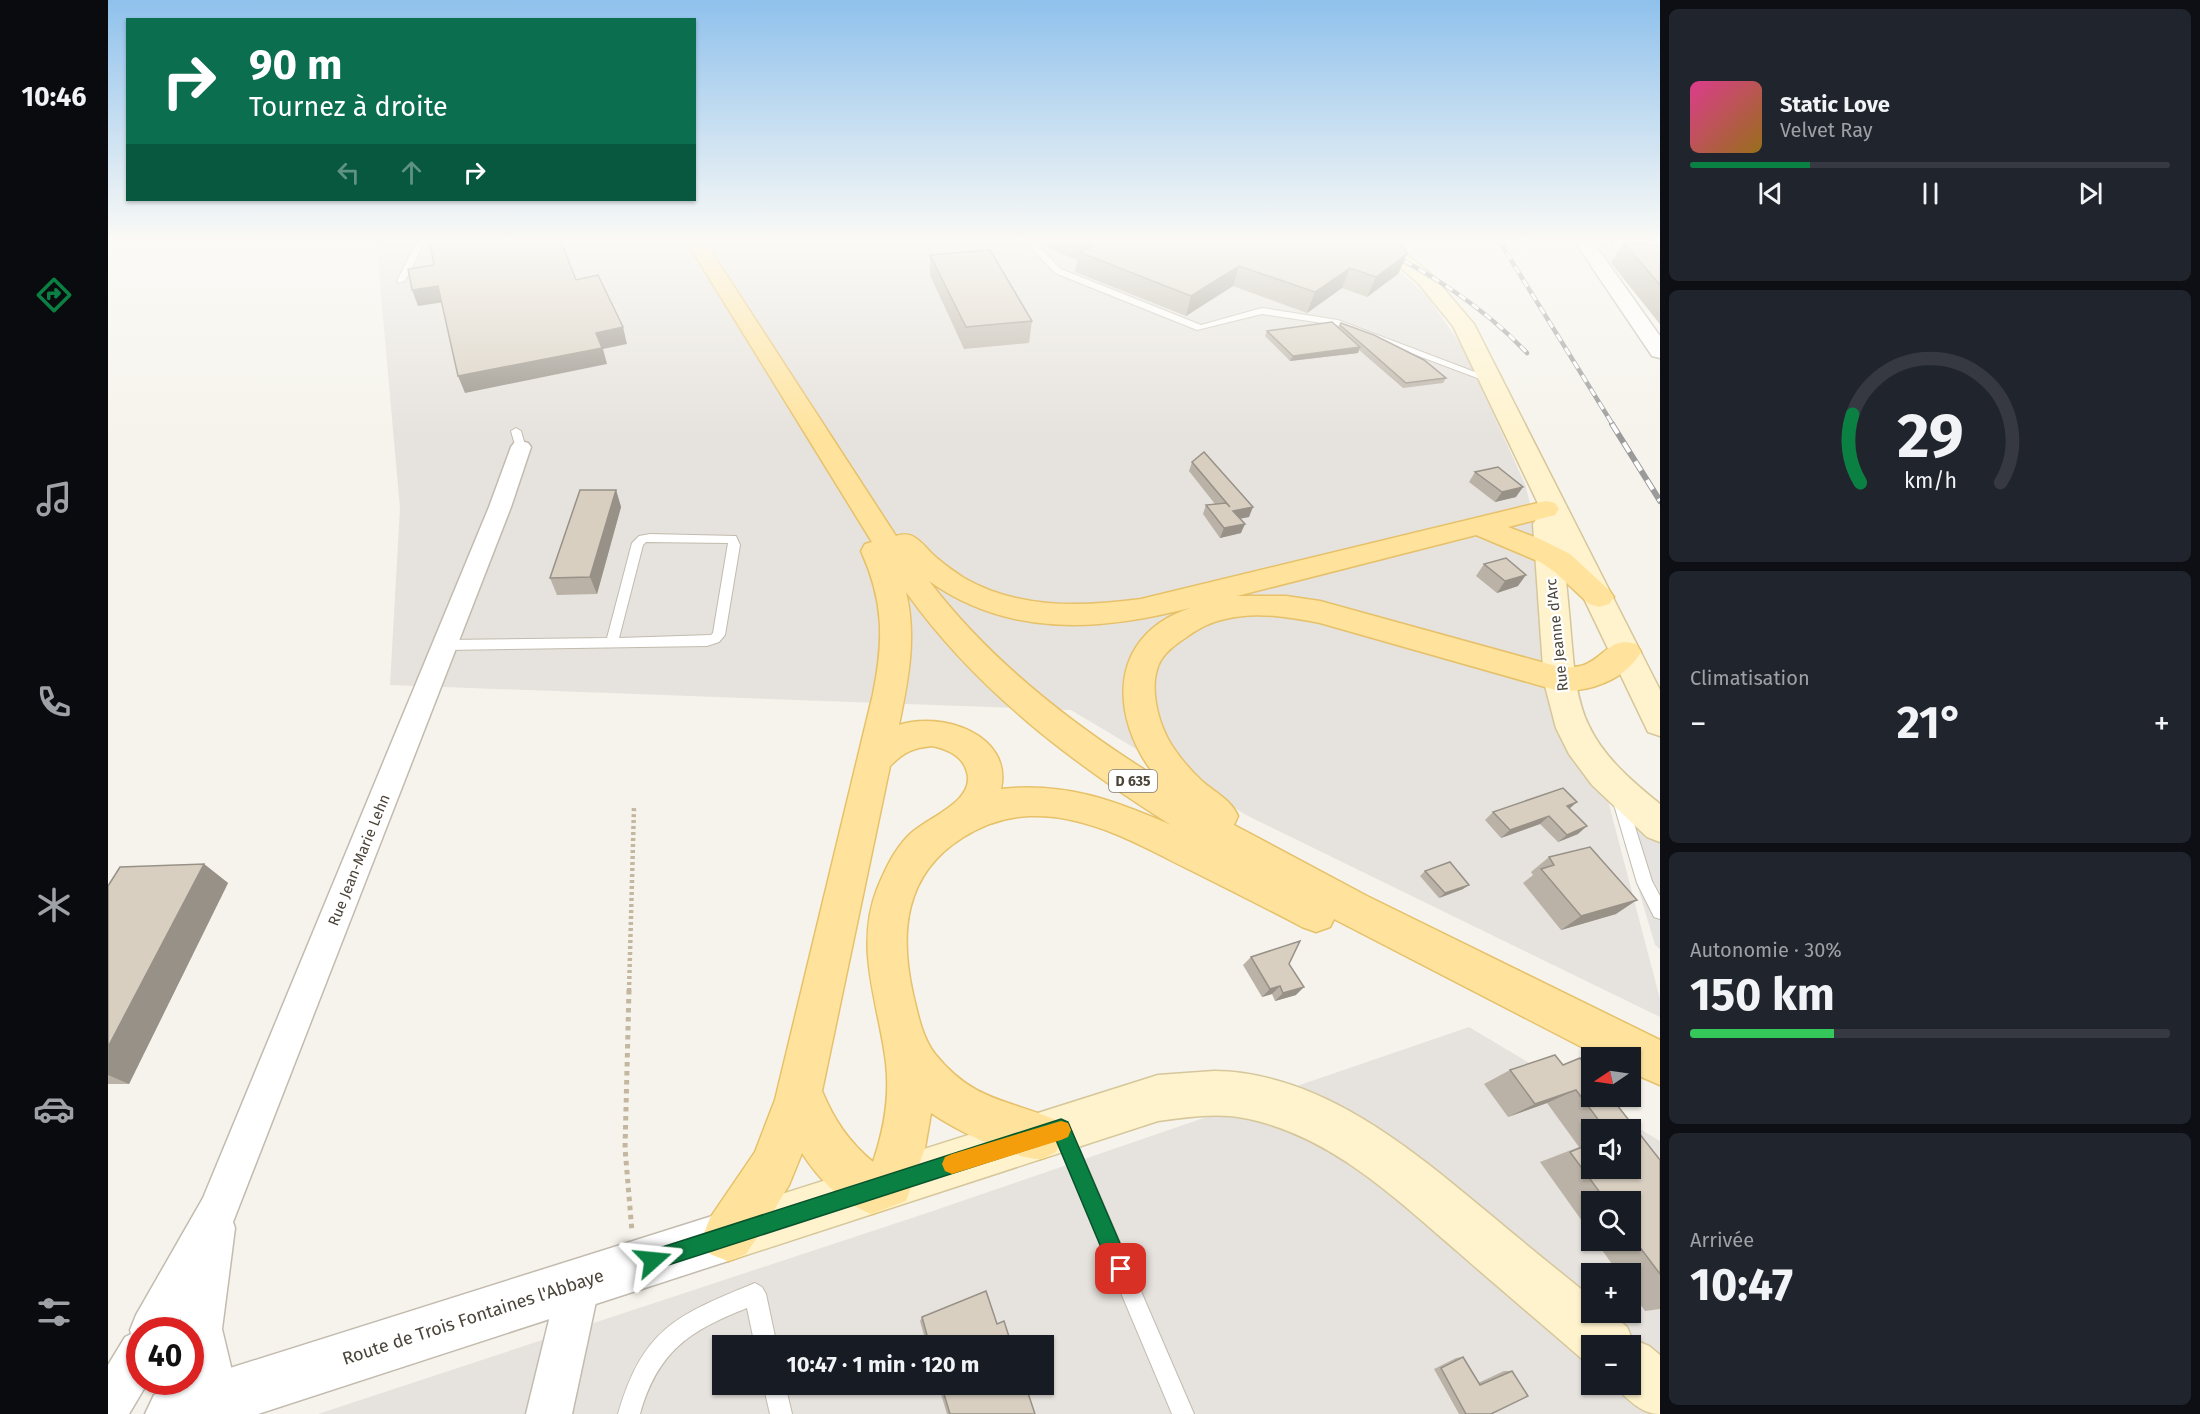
<!DOCTYPE html>
<html lang="fr">
<meta charset="utf-8">
<style>
:root{--surface:#171b24;--page:#20242c;--text:#f1f3f6;--muted:#9ea1a6;--line:#363941;--accent:#0b8043}
body{margin:0;font-family:"Fira Sans",sans-serif;background:var(--page);color:var(--text);height:100vh;display:flex;flex-direction:column;font-size:22px;white-space:nowrap}
*{box-sizing:border-box;margin:0}
p{font-size:20px;color:var(--muted)}
.icon{flex:none;width:33px;height:33px;fill:none;stroke:currentColor;stroke-width:2;stroke-linecap:round;stroke-linejoin:round}
.map{position:relative;flex:1;overflow:hidden}
.panel{display:flex;flex-direction:column;gap:9px;padding:9px;background:#0d0f14;width:540px}
.panel>*{flex:none}
.guide{position:absolute;left:18px;top:18px;width:570px;height:183px;border-radius:0px;box-shadow:0 2px 4px #0004;background:#0b6e4f;color:#fff;overflow:hidden}
.needle{width:39px;rotate:257deg}
.fabs{position:absolute;left:1473px;top:1047px;display:grid;gap:12px}
.fabs a{display:grid;place-items:center;width:60px;height:60px;border-radius:0px;background:var(--surface);box-shadow:0 2px 4px #0004;font-size:30px}
.speed{position:absolute;left:18px;top:1317px;display:flex;gap:12px;font-size:30px;font-weight:700;text-align:center}
.speed>*{display:grid;place-content:center;width:78px;height:78px;border-radius:50%;background:var(--surface);box-shadow:0 2px 4px #0004;line-height:1}
.speed .limit{border:9px solid #d22;background:#fff;color:#111}
.pin{position:absolute;display:grid;place-items:center;width:51px;height:51px;color:#fff;margin:-26px;border-radius:12px;box-shadow:0 3px 9px #0006}
.me{position:absolute;width:66px;margin:-33px;rotate:72deg;stroke-linejoin:round;filter:drop-shadow(0 0 4px #0008)}
.turn{display:flex;align-items:center;gap:21px;height:126px;padding:0 24px;font-size:27px}
.turn .icon{width:78px;height:78px;stroke-width:2.5}
.turn b{display:block;font-size:42px;line-height:51px}
.lanes{display:flex;align-items:center;height:57px;padding:0 24px;background:#0003;justify-content:center;gap:30px;direction:ltr}
.lanes .off{opacity:.35}
.big{font-size:45px;font-weight:700;line-height:1.1}
.panel .card{flex:1;display:flex;flex-direction:column;justify-content:center;gap:9px;min-width:0;padding:0 21px;border-radius:9px;background:var(--page)}
.panel .dial{align-items:center;gap:0}
.dial svg{height:156px;overflow:visible;fill:none;stroke:var(--line);stroke-width:7;stroke-linecap:round;text-anchor:middle}
.dial text{fill:var(--text);stroke:none}
.song{display:flex;align-items:center;gap:18px}
.cover{width:72px;height:72px;border-radius:9px;background:linear-gradient(135deg,hsl(330 70% 55%),hsl(40 70% 35%))}
.played{height:6px;border-radius:3px;background:linear-gradient(90deg,var(--accent) 25%,var(--line) 25%)}
.keys{display:flex;justify-content:space-around;direction:ltr}
.heat{display:flex;justify-content:space-between;align-items:center;font-size:33px;direction:ltr}
.charge{height:9px;border-radius:4px;background:linear-gradient(90deg,#34c759 30%,var(--line) 0)}
.trip{position:absolute;left:604px;top:1335px;width:342px;height:60px;border-radius:0px;background:var(--surface);box-shadow:0 2px 4px #0004;font-weight:700;line-height:60px;text-align:center}
main{display:flex;flex:1;min-height:0}
.tab-bar{display:flex;flex-direction:column;width:108px;justify-content:space-around;align-items:center;background:#090b0e;color:var(--muted)}
.tab-bar .icon{width:42px;height:42px}
.tab-bar .active{color:var(--accent)}
.tab-bar b{font-size:27px;color:var(--text)}
.map>svg:first-child{display:block}
.industrial{fill:#e6e2dd;fill-rule:evenodd}
.parking{fill:#e5e3e0}
.lines{fill:none;stroke-linecap:round;stroke-linejoin:round}
.service-casing{stroke:#c2bbae;stroke-width:2}
.minor-casing{stroke:#c2bbae;stroke-width:3}
.tertiary-casing{stroke:#c2bbae;stroke-width:3}
.secondary-casing{stroke:#d6c79b;stroke-width:3}
.primary-casing{stroke:#e6c16a;stroke-width:3}
.path-far1{stroke:#c4b79f;stroke-width:4.5;stroke-dasharray:3 3;stroke-linecap:butt}
.path{stroke:#c4b79f;stroke-width:5;stroke-dasharray:4.5 4.5;stroke-linecap:butt}
.service{fill:#fff;fill-rule:evenodd}
.minor{fill:#fff;fill-rule:evenodd}
.tertiary{fill:#fff;fill-rule:evenodd}
.secondary{fill:#fff3cd;fill-rule:evenodd}
.primary{fill:#ffe39c;fill-rule:evenodd}
.rail-far1-casing{stroke:#9a9a9a;stroke-width:4.5}
.rail-casing{stroke:#9a9a9a;stroke-width:6}
.rail-far1{stroke:#fff;stroke-width:3;stroke-dasharray:8;stroke-linecap:butt}
.rail{stroke:#fff;stroke-width:4;stroke-dasharray:11;stroke-linecap:butt}
.wall{fill:#bab2a6;fill-rule:evenodd}
.shaded-wall{fill:#979187}
.building{fill:#d8cfc1;stroke:#979187;stroke-width:1.5}
.route{fill:#0b8043;stroke:#07532c;stroke-width:1.5}
.slow{fill:#f59e0b}
.labels{text-anchor:middle;dominant-baseline:central;stroke-width:4.5;stroke-linejoin:round;paint-order:stroke}
.shield{fill:#fff;stroke:#817c74;stroke-width:1.5}
.shield-label{font-size:14px;font-weight:bold;fill:#4b4439}
.street-label{font-size:15px;fill:#4b4439;stroke:#fff}
.near-street-label{font-size:18px;fill:#4b4439;stroke:#fff}
</style>
<main>
<nav class="tab-bar">
<b>10:46</b>
<svg class="icon active" aria-label="directions" viewBox="0 0 24 24"><path d="M12 3l9 9-9 9-9-9zM9 14v-3h6M13 9l2 2-2 2"/></svg>
<svg class="icon" aria-label="music" viewBox="0 0 24 24"><path d="M9 18V5l10-2v13"/><circle cx="6" cy="18" r="3"/><circle cx="16" cy="16" r="3"/></svg>
<svg class="icon" aria-label="phone" viewBox="0 0 24 24"><path d="M5 4h4l2 5-3 2q2 4 5 5l2-3 5 2v4C11 20 4 13 5 4z"/></svg>
<svg class="icon" aria-label="climate" viewBox="0 0 24 24"><path d="M12 3v18M4 7l16 10M4 17L20 7"/></svg>
<svg class="icon" aria-label="car" viewBox="0 0 24 24"><path d="M5 17H2v-5l4-1 3-4h7l3 4 3 1v5h-3M9 17h6M6 11h13"/><circle cx="7" cy="17" r="2"/><circle cx="17" cy="17" r="2"/></svg>
<svg class="icon" aria-label="filters" viewBox="0 0 24 24"><path d="M4 7h16M4 17h16"/><circle cx="9" cy="7" r="2"/><circle cx="15" cy="17" r="2"/></svg>
</nav>
<div class="map">
<svg width="1552" height="1414" viewBox="0 0 1552 1414">
<rect width="100%" height="100%" fill="#f6f3ec"/>
<g class="industrial">
<path d="M268 239H1255L1319 296 1355 348 1417 484 1552 999V1017L1140 816 963 710 282 685 292 508Z"/>
<path d="M1485 239H1552V325Z"/>
<path d="M1361 1027 1552 1141V1414H210L822 1212ZM1484 1130H1522V1168H1484ZM1484 1202H1522V1240H1484ZM1484 1274H1522V1312H1484ZM615 1346H936V1384H615ZM1484 1346H1522V1384H1484Z"/>
</g>
<path class="parking" d="M1507 809 1552 839V949L1547 945Z"/>
<g class="lines">
<g class="service-casing">
<g id="service">
<path d="M310 239H318L297 281 290 283 289 281Z"/>
<path d="M915 239H923L953 269 1093 325 1154 308 1230 320 1388 380 1380 382 1228 325 1154 314 1089 330 947 273Z"/>
<path d="M1510 239H1518L1513 245 1552 257V262L1505 248 1504 246Z"/>
<path d="M408 428 413 431 419 452 418 454 414 455 409 452 403 431Z"/>
<path d="M542 534 628 536 632 545 617 635 611 642 599 646 337 650 331 645 337 640 499 638 524 543 531 536ZM538 542 620 543 605 633 603 635 511 638 535 545Z"/>
<path d="M1511 792 1516 794 1518 798 1544 881 1552 896V919L1546 917 1529 883 1504 798 1506 794Z"/>
<path d="M955 1125 962 1127 1086 1414H1064L946 1134 948 1127Z"/>
<path d="M647 1283 654 1287 658 1294 669 1346H647L639 1308C581 1331 550 1351 532 1414H510C535 1328 569 1315 647 1283Z"/>
<path d="M655 1384H677L684 1414H662Z"/>
</g>
</g>
<g class="minor-casing">
<g id="minor">
<path d="M1531 239 1552 240V251Z"/>
<path d="M413 441 420 443 423 447 403 507 125 1222 127 1228 114 1329 131 1400 126 1414H92L82 1381V1330H72L73 1318 66 1330H32V1382H40L21 1414H0V1365L17 1337 23 1334 22 1330 28 1315 95 1198 381 507 403 447 406 443Z"/>
<path d="M471 1262 486 1268 492 1283 464 1414H418L450 1283 456 1268Z"/>
</g>
</g>
<g class="tertiary-casing">
<g id="tertiary">
<path d="M1465 239H1483L1552 336V358L1544 356Z"/>
<path d="M620 1211 638 1218 645 1236 638 1254 620 1261 150 1414H37L46 1395 65 1386Z"/>
</g>
</g>
<g class="secondary-casing">
<g id="secondary">
<path d="M1260 239H1280L1325 276 1366 324 1552 690V736L1540 732 1456 557C1458 583 1461 609 1463 635 1466 666 1467 698 1481 726 1496 758 1526 783 1552 804V842L1539 837 1484 785 1461 754 1448 728 1436 682 1425 524 1429 518 1436 516 1345 326 1311 284Z"/>
<path d="M1106 1071C1214 1072 1306 1151 1384 1216 1417 1244 1451 1271 1484 1298V1312H1501L1519 1327 1524 1339 1541 1346 1552 1355V1414C1532 1414 1518 1397 1504 1384H1522V1346H1484V1366L1481 1365C1438 1327 1393 1290 1350 1252 1287 1198 1224 1137 1141 1119 1111 1112 1080 1117 1050 1121L620 1261 602 1254 595 1236 602 1218 620 1211 1050 1075Z"/>
</g>
</g>
<g class="primary-casing">
<path id="primary" d="M577 239H595L788 536C794 534 800 533 806 537 815 542 822 553 830 559 838 566 847 572 856 578 910 609 973 607 1033 599L1438 501 1447 503 1451 509 1447 515 1400 527 1432 539 1462 554 1501 590 1506 597 1501 604 1491 607 1481 604 1447 572 1432 562 1368 535 1129 596H1178L1212 601 1451 667C1459 667 1468 668 1476 665 1497 657 1502 636 1528 644L1533 652C1517 680 1482 692 1451 691L1212 623C1181 617 1148 611 1117 619 1103 622 1091 628 1080 636 1070 643 1059 650 1053 660 1040 683 1049 718 1060 739 1069 755 1082 770 1095 782 1108 793 1123 800 1130 816L1126 825 1259 896 1552 1040V1085L1522 1072V1058H1495L1226 919 1222 927 1208 932 1194 927C1156 907 1118 888 1080 869 1032 845 979 814 922 816 897 817 876 824 854 838 797 874 791 932 805 994 810 1015 814 1037 827 1054 865 1101 898 1099 948 1120L955 1136 948 1152C943 1154 936 1159 931 1159 905 1159 845 1128 823 1113L817 1148 798 1201 763 1214C734 1202 711 1180 694 1153L681 1185 654 1230 638 1254 620 1261 602 1254 595 1236 602 1218 647 1152 667 1100 765 694C776 640 776 602 753 551L757 544 764 542ZM821 581C901 638 992 631 1082 608 999 636 1001 717 1048 777 963 724 882 661 821 581ZM798 592C867 689 963 762 1063 825 1006 800 957 782 893 789 905 734 833 711 791 725 800 681 809 637 798 592ZM824 746C839 749 855 756 859 772 868 803 816 818 799 837 785 852 777 870 769 889 746 949 771 1004 778 1063 782 1098 776 1130 765 1162 741 1142 726 1120 714 1091L782 766C796 752 805 748 824 746Z"/>
</g>
<path class="path-far1" d="M521 991 526 807"/>
<path class="path" d="M521 990 517 1148 524 1232"/>
<use href="#service" class="service"/>
<use href="#minor" class="minor"/>
<use href="#tertiary" class="tertiary"/>
<use href="#secondary" class="secondary"/>
<use href="#primary" class="primary"/>
<g class="rail-far1-casing">
<g id="rail-far1">
<path d="M1254 239C1315 269 1372 303 1419 353"/>
<path d="M1390 239 1505 425"/>
</g>
</g>
<g class="rail-casing">
<path id="rail" d="M1504 424 1552 501"/>
</g>
<use href="#rail-far1" class="rail-far1"/>
<use href="#rail" class="rail"/>
</g>
<g class="wall">
<path d="M933 239H1286L1299 254 1290 274 1259 297 1234 288 1199 313 1125 286 1078 316 967 272 969 260 932 245Z"/>
<path d="M1516 243 1552 245V324L1503 263Z"/>
<path d="M822 255 924 321 921 343 856 349 822 275Z"/>
<path d="M1233 323 1338 378 1335 383 1295 388 1251 350 1250 353 1182 361 1157 336 1159 331 1230 328Z"/>
<path d="M1084 462 1141 517 1132 518 1133 533 1112 538 1095 514 1098 505 1107 504 1081 471Z"/>
<path d="M1367 472 1408 497 1387 502 1361 482Z"/>
<path d="M508 490 513 507 489 594 449 595 442 578Z"/>
<path d="M1376 564 1410 586 1389 593 1368 576Z"/>
<path d="M1469 802 1461 808 1470 834 1450 842 1432 824 1393 838 1377 820 1385 812Z"/>
<path d="M1441 857 1508 914 1453 930 1415 883 1425 875 1423 872Z"/>
<path d="M96 864 120 883 21 1084H0V886Z"/>
<path d="M1317 871 1355 889 1331 898 1312 876Z"/>
<path d="M1143 957 1181 964 1188 995 1167 1001 1164 994 1154 997 1135 965Z"/>
<path d="M1447 1055 1455 1065 1472 1058 1484 1073V1096H1502L1552 1160V1309L1537 1311 1522 1290V1274H1511L1487 1240H1522V1202H1484V1235L1432 1162 1471 1147 1439 1103 1400 1117 1376 1084 1402 1070ZM1484 1130H1522V1168H1484Z"/>
<path d="M814 1317 889 1324 904 1346H819L812 1321Z"/>
<path d="M1355 1357 1370 1383 1396 1371H1404L1383 1414H1351L1326 1369 1348 1358Z"/>
<path d="M830 1384H917L927 1414H839Z"/>
</g>
<g class="shaded-wall">
<path d="M1299 254 1290 274 1259 297 1268 277Z"/>
<path d="M1131 266 1125 286 1078 316 1083 296Z"/>
<path d="M1242 268 1234 288 1199 313 1207 292Z"/>
<path d="M330 286 337 302 310 306 304 290Z"/>
<path d="M515 327 519 344 495 349 499 364 357 393 350 376 488 333Z"/>
<path d="M1252 347 1250 353 1182 361 1185 356Z"/>
<path d="M1415 487 1408 497 1387 502 1394 492Z"/>
<path d="M508 490 513 507 489 594 482 577Z"/>
<path d="M1145 507 1141 517 1121 521 1125 511Z"/>
<path d="M1137 524 1133 533 1112 538 1116 528Z"/>
<path d="M1418 575 1410 586 1389 593 1397 581Z"/>
<path d="M1469 802 1460 810 1459 806Z"/>
<path d="M1441 816 1432 824 1393 838 1402 830Z"/>
<path d="M1479 826 1470 834 1450 842 1459 835Z"/>
<path d="M96 864 120 883 21 1084 0 1075V1047Z"/>
<path d="M1361 885 1355 889 1331 898 1337 893Z"/>
<path d="M1529 900 1508 914 1453 930 1473 916Z"/>
<path d="M1172 986 1164 994 1154 997 1162 989Z"/>
<path d="M1196 987 1188 995 1167 1001 1175 993Z"/>
<path d="M1468 1090 1439 1103 1400 1117 1427 1104Z"/>
</g>
<g class="building">
<path d="M321 239H452L468 280 490 275 515 327 488 333 494 348 350 376 330 286 304 290 300 269 326 265Z"/>
<path d="M970 239H1286L1295 246 1299 254 1268 277 1242 268 1207 292 1131 266 1083 296 971 252 985 245Z"/>
<path d="M1516 243 1552 245V285Z"/>
<path d="M882 250 924 321 858 327 822 255Z"/>
<path d="M1224 322 1252 347 1185 356 1159 331Z"/>
<path d="M1233 323 1266 335 1316 360 1338 378 1298 383 1232 325Z"/>
<path d="M1096 452 1145 507 1125 511 1137 524 1116 528 1098 505 1118 503 1122 507 1084 462Z"/>
<path d="M1390 467 1415 487 1394 492 1367 472Z"/>
<path d="M472 490H508L482 577 442 578Z"/>
<path d="M1398 558 1418 575 1397 581 1376 564Z"/>
<path d="M1455 788 1469 802 1459 806 1479 826 1459 835 1441 816 1402 830 1385 812Z"/>
<path d="M1482 847 1529 900 1473 916 1433 869 1446 865 1441 857Z"/>
<path d="M1342 862 1361 885 1337 893 1317 871Z"/>
<path d="M96 864 0 1047V886L12 867Z"/>
<path d="M1192 941 1181 964 1196 987 1175 993 1172 986 1162 989 1143 957Z"/>
<path d="M1447 1055 1455 1065 1472 1058 1484 1073V1096H1502L1552 1160V1274L1522 1234V1202H1499L1462 1152 1484 1143V1168H1522V1130H1498L1468 1090 1427 1104 1402 1070Z"/>
<path d="M878 1291 889 1324 896 1321 904 1346H822L814 1317Z"/>
<path d="M1355 1357 1372 1385 1404 1371 1420 1396 1383 1414H1358L1333 1368Z"/>
<path d="M833 1384H917L927 1414H842Z"/>
</g>
<linearGradient id="sky" x2="0" y2="1"><stop stop-color="#8fc1ec"/><stop offset="0.55" stop-color="#fbfaf6"/><stop offset="1" stop-color="#fbfaf6" stop-opacity="0"/></linearGradient>
<rect width="1552" height="437" fill="url(#sky)"/>
<path class="route" d="M953 1119 960 1122 1023 1269 1020 1276 1013 1279 1005 1276 948 1140 545 1270 538 1267 535 1260 538 1253 545 1250Z"/>
<path class="slow" d="M953 1121 960 1123 963 1130 960 1137 953 1140 844 1174 837 1171 834 1164 837 1157 844 1154Z"/>
<g class="labels">
<rect class="shield" x="1001" y="770" width="48" height="22" rx="4.5"/>
<g class="shield-label">
<text x="1025" y="781">D 635</text>
</g>
<g class="street-label">
<text transform="translate(1449 635) rotate(-96)">Rue Jeanne d'Arc</text>
<text transform="translate(251 860) rotate(-68)">Rue Jean-Marie Lehn</text>
</g>
<g class="near-street-label">
<text transform="translate(365 1317) rotate(-18)">Route de Trois Fontaines l'Abbaye</text>
</g>
</g>
</svg>
<div class="fabs">
<a><svg class="needle" viewBox="-14 -14 28 28"><path d="M0-13l5 13h-10z" fill="#e53935"/><path d="M0 13l5-13h-10z" fill="#9ea1a6"/></svg></a>
<a><svg class="icon" aria-label="sound" viewBox="0 0 24 24"><path d="M4 9h4l5-4v14l-5-4H4zM17 9q2 3 0 6"/></svg></a>
<a><svg class="icon" aria-label="search" viewBox="0 0 24 24"><circle cx="10" cy="10" r="6"/><path d="M15 15l6 6"/></svg></a>
<a>+</a>
<a>−</a>
</div>
<div class="speed"><div class="limit">40</div></div>
<div class="pin" style="left:1013px;top:1269px;background:#d93025"><svg class="icon" aria-label="arrive" viewBox="0 0 24 24"><path d="M6 21V4h12l-3 4 3 4H6"/></svg></div>
<svg class="me" style="left:545px;top:1260px" viewBox="-20 -20 40 40"><path d="M0-17L14 15 0 8-14 15z" fill="#0b8043" stroke="#fff" stroke-width="4"/></svg>
<div class="trip">10:47 · 1 min · 120 m</div>
<div class="guide">
<div class="turn"><svg class="icon" aria-label="right" viewBox="0 0 24 24"><path d="M7 20v-9h11M14 6l5 5-5 5"/></svg><div><b>90 m</b>Tournez à droite</div></div>
<div class="lanes"><svg class="icon off" aria-label="left" viewBox="0 0 24 24"><path d="M17 20v-9H6M10 6l-5 5 5 5"/></svg><svg class="icon off" aria-label="ahead" viewBox="0 0 24 24"><path d="M12 20V5M6 11l6-6 6 6"/></svg><svg class="icon" aria-label="right" viewBox="0 0 24 24"><path d="M7 20v-9h11M14 6l5 5-5 5"/></svg></div>
</div>
</div>
<section class="panel">
<div class="card">
<div class="song"><i class="cover"></i><div><b>Static Love</b><p>Velvet Ray</p></div></div>
<div class="played"></div>
<div class="keys"><svg class="icon" aria-label="previous" viewBox="0 0 24 24"><path d="M18 5L8 12l10 7zM5 5v14"/></svg><svg class="icon" aria-label="pause" viewBox="0 0 24 24"><path d="M8 5v14M16 5v14"/></svg><svg class="icon" aria-label="next" viewBox="0 0 24 24"><path d="M6 5l10 7-10 7zM19 5v14"/></svg></div>
</div>
<div class="card dial"><svg viewBox="0 0 100 80">
<path d="M14 69A42 42 0 1 1 86 69"/>
<path d="M14 69A42 42 0 0 1 10 34" stroke="#0b8043"/>
<text x="50" y="56" font-size="32" font-weight="700">29</text>
<text x="50" y="72" font-size="11">km/h</text>
</svg></div>
<div class="card"><p>Climatisation</p>
<div class="heat"><a>−</a><b class="big">21°</b><a>+</a></div>
</div>
<div class="card"><p>Autonomie · 30%</p><b class="big">150 km</b><div class="charge"></div></div>
<div class="card"><p>Arrivée</p><b class="big">10:47</b></div>
</section>
</main>
